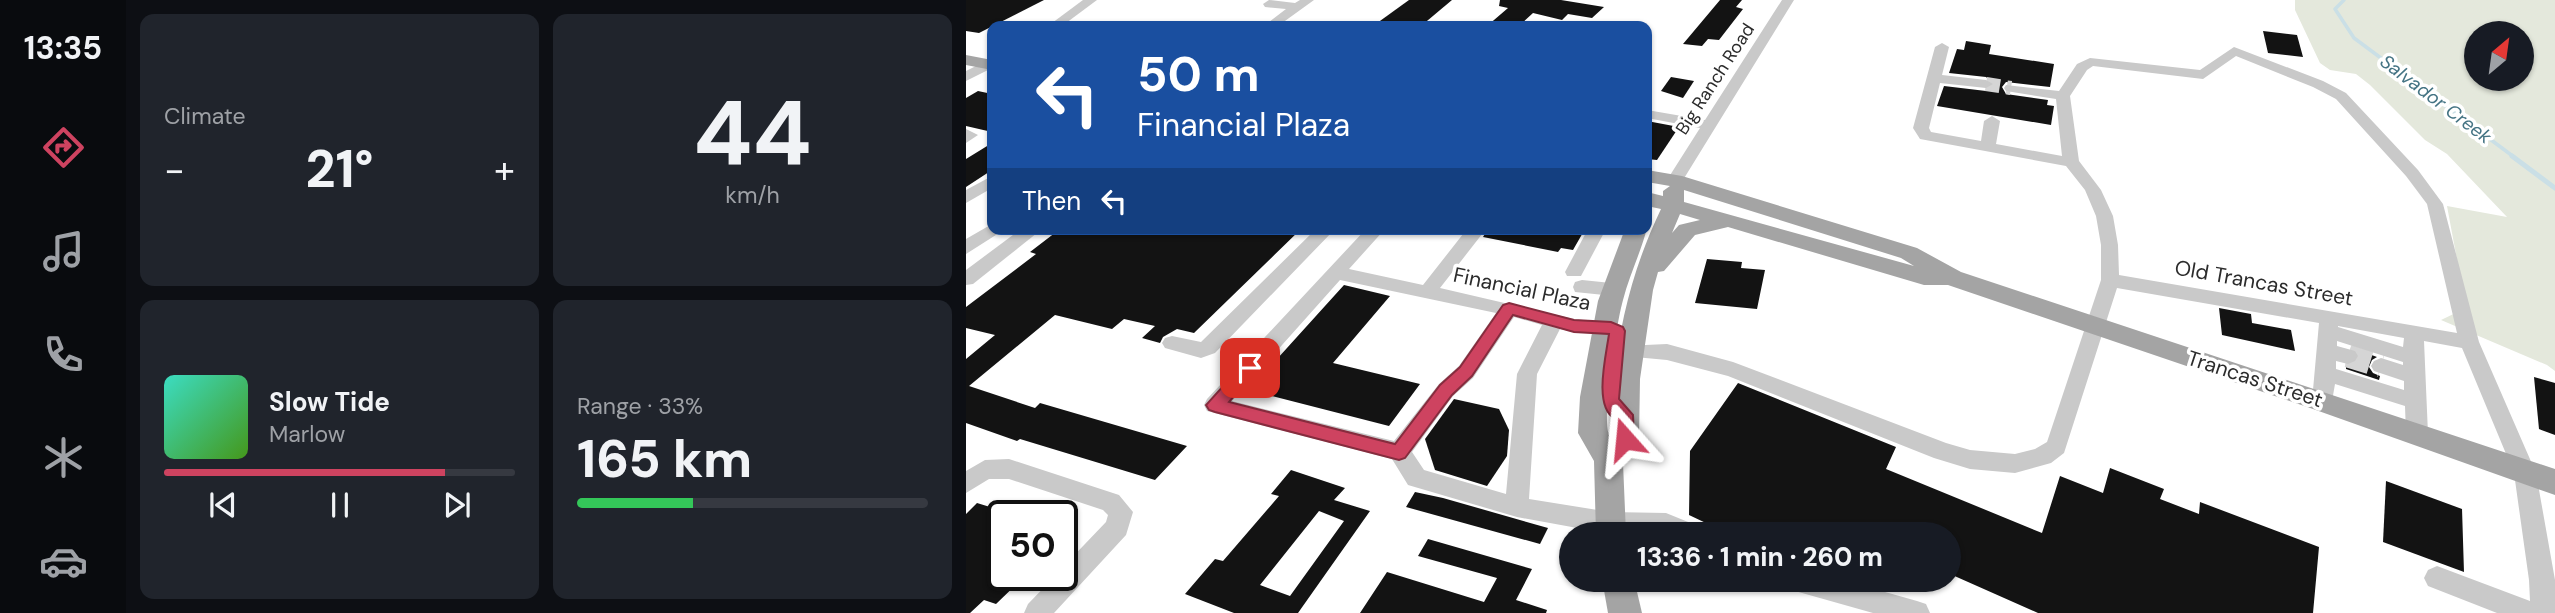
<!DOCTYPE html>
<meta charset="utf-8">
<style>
:root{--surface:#171b24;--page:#20242c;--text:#f1f3f6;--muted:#9ea1a6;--line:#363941;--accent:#ce4360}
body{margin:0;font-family:"DM Sans",sans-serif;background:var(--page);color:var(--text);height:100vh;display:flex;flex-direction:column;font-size:26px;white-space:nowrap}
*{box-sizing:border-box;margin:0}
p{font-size:23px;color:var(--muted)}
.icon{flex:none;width:38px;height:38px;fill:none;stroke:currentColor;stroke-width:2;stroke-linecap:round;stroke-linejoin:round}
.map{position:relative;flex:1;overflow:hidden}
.side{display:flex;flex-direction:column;gap:14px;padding:14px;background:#0d0f14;width:840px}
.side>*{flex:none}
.hud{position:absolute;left:21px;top:21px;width:665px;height:214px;border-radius:14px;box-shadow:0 2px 5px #0004;background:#1a4fa0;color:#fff;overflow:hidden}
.needle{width:46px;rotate:29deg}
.controls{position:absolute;left:1498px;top:21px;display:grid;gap:14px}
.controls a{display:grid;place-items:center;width:70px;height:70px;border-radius:50%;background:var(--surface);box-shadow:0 2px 5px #0004;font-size:35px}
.speed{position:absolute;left:21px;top:500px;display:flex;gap:14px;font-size:35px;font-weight:700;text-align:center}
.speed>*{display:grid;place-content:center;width:91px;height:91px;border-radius:50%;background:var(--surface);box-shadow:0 2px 5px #0004;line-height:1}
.speed .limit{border:4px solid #111;border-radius:10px;background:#fff;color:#111}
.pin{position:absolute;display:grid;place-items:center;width:60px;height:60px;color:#fff;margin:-30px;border-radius:14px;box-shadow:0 4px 10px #0006}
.me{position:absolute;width:77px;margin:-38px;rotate:342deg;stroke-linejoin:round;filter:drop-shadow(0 0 5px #0008)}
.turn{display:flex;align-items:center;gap:24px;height:147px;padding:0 35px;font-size:32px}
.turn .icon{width:91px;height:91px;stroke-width:2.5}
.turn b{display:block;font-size:49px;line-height:60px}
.then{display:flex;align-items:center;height:66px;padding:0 35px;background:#0003;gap:14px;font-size:26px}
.big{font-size:52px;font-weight:800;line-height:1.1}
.side .widget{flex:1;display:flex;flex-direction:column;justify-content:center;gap:10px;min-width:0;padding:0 24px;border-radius:14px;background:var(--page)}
.side .dial{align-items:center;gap:0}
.dial b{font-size:91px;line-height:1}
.song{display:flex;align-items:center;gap:21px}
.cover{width:84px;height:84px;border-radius:10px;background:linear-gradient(135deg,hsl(170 70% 55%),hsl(100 70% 35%))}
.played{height:7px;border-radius:4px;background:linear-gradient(90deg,var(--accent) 80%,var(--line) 80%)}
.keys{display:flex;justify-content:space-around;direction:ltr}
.heat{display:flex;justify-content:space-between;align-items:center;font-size:38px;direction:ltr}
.charge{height:10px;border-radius:5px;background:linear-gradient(90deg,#34c759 33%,var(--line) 0)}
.side .tiles{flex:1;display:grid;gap:14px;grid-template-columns:repeat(2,1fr)}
.trip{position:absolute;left:593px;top:522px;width:402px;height:70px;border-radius:35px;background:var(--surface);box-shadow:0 2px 5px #0004;font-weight:800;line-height:70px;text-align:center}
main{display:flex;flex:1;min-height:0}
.menu{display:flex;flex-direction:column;width:126px;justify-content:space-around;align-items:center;background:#090b0e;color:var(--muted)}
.menu .icon{width:49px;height:49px}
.menu .current{color:var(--accent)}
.menu b{font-size:32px;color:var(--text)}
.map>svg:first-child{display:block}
.green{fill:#e4e8dc;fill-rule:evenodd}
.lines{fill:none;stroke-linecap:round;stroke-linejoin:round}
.stream-far1{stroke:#cadfe6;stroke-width:3.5}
.stream{stroke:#cadfe6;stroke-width:5}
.building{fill:#131313;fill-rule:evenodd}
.minor-tunnel-far2{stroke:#d5d5d5;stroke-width:14;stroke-dasharray:14 7;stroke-linecap:butt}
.minor-tunnel-far1{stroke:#d5d5d5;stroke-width:18;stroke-dasharray:18 9;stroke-linecap:butt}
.minor-tunnel{stroke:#d5d5d5;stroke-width:23;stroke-dasharray:23 11;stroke-linecap:butt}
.minor{fill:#c9c9c9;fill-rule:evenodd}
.major{fill:#a4a4a4;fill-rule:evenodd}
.route{fill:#ce4360;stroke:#862c3e;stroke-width:2}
.labels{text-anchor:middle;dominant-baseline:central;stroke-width:7;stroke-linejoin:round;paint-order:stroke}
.far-street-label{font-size:18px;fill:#2c2c2c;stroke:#fff}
.far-water-label{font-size:19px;font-style:italic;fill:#457484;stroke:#fff}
.street-label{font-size:21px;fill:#2c2c2c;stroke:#fff}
</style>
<main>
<nav class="menu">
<b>13:35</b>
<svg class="icon current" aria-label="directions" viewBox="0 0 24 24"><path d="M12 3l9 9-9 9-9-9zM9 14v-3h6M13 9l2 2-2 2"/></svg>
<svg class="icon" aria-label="music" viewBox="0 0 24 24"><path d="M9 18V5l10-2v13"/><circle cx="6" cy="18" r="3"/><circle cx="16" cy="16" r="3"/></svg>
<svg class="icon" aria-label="phone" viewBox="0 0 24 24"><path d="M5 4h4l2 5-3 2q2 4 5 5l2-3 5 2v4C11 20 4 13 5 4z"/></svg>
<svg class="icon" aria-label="climate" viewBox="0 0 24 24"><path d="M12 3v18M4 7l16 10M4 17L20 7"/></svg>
<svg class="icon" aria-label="car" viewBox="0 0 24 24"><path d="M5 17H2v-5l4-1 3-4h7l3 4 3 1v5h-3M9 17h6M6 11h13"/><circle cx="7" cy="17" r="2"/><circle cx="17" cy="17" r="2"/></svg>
</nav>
<section class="side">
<div class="tiles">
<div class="widget"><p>Climate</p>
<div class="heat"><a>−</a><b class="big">21°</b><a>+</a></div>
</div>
<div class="widget dial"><b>44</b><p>km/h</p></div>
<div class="widget">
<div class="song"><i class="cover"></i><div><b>Slow Tide</b><p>Marlow</p></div></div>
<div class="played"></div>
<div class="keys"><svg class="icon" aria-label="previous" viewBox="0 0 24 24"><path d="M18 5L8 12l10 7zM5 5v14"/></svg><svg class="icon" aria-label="pause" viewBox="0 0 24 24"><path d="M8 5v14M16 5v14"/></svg><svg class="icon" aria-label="next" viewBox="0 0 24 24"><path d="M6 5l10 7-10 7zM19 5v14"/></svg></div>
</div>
<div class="widget"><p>Range · 33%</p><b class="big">165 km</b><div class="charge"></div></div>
</div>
</section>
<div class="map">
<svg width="1589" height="613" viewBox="0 0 1589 613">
<rect width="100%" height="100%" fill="#fff"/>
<path class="green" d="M1329 0H1589V371L1581 365 1475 320 1500 308 1481 206 1541 217 1481 154 1459 140 1404 85 1390 74 1364 70 1354 63 1329 10ZM1510 33H1556V79H1510Z"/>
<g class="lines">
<path class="stream-far1" d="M1378 0 1369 9 1388 38 1548 157"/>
<path class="stream" d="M1546 156 1589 188"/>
</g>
<g class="building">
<path d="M0 0H78L13 33 0 31Z"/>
<path d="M443 0H486L455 26H407Z"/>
<path d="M534 0H595L638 7 626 18 602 14 596 20 567 13 553 26H521L542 8 533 6Z"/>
<path d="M754 0H776L770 7 777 9 753 40 742 39 736 46 717 44Z"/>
<path d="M1297 31 1331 35 1337 57 1302 53Z"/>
<path d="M1000 41 1025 45 1023 54 1088 64 1084 87 1040 82 1036 87 1040 94 1082 100 1081 105 1088 106 1085 125 971 106 978 86 1020 91 1029 85 1020 77 983 73 991 49 998 50Z"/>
<path d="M705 77 728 81 717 98 695 91Z"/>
<path d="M12 91 26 94V132L0 126V98Z"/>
<path d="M681 121 713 127 691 160 681 159Z"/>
<path d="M26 143V170L0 187V159Z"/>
<path d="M94 229H335L228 333 211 329 197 337 194 343 176 338 189 326 158 319 146 329 89 315 3 386 69 408 74 403 221 446 189 480 54 439 51 441 0 423V359L29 335 0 328V307L70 254 64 252Z"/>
<path d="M522 229H619L607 250 595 248 592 252 517 237Z"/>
<path d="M741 259 776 262 775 268 799 270 791 309 729 303Z"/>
<path d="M378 285 424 296 367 363 454 384 423 426 283 390Z"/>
<path d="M1253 308 1285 314 1286 323 1325 330 1329 351 1256 335Z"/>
<path d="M1392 350 1411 357 1406 360 1403 367 1407 373 1414 376 1413 380 1380 369V366L1391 362 1394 357Z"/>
<path d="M1568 377 1589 383V435L1573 429Z"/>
<path d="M772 383 930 447 920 469 1076 533 1094 476 1137 493 1144 468 1198 489 1194 499 1233 514 1234 502 1353 547 1347 613H1072L984 574V534H763L723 515 724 451Z"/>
<path d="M488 399 533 409 543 430 541 456 521 486 469 470 459 439Z"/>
<path d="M325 470 379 488 368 500 404 511 332 613H268L219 594 249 559 257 561 313 496 305 494ZM353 511 378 521 324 596 294 585Z"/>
<path d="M1420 481 1496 509 1498 572 1417 542Z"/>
<path d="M449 492 477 498 582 528 574 544 440 507Z"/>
<path d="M11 503 37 511V576H59L30 604 18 600 4 613H0V514Z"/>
<path d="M462 539 566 569 550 600 581 610 580 613H394L421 572 518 602 531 578 452 556Z"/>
</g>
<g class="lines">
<path class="minor-tunnel-far2" d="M1020 84 1045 88"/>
<path class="minor-tunnel-far1" d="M1382 356 1388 358"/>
<path class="minor-tunnel" d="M1382 356 1415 366"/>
<g class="minor">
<path d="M117 0H131L96 26H82Z"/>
<path d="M303 0 329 3 334 0H348L312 26H298L320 9 299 7 297 4Z"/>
<path d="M816 0H828L717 180 715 184H703L701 180 734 128 681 118V110L739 120Z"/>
<path d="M976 43 983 47 976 75 1020 80 1027 84 1020 88 974 83 963 128 965 132 1015 141 1018 121 1026 116 1034 121 1030 144 1096 156 1090 99 1040 91 1038 88 1040 85 1093 91 1111 64 1124 58 1234 70 1268 47 1357 81 1380 93 1452 170 1477 204 1513 342 1570 473 1589 580V613H1531L1462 586 1458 578 1462 570 1471 566 1564 601 1563 580 1548 473 1496 348 1458 341 1462 434 1459 440 1451 443 1443 440 1440 434 1439 406 1369 384 1365 407 1357 409 1349 407 1346 401 1353 323 1151 288 1098 453 1085 463 1049 473 1004 469 968 458 762 376 701 360 658 356 655 351 658 346 701 344 767 362 980 443 1004 450 1049 454 1069 449 1081 442 1135 280V245L1130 216 1119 190 1100 166 954 139 947 128 969 47ZM1270 56 1347 87 1370 99 1440 176 1461 204 1491 333 1153 275 1152 245 1147 216 1135 190 1113 161 1104 96 1121 70 1127 66 1237 79ZM1372 326 1438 338 1437 347 1372 327ZM1371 341 1437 362V365L1415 358 1408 361 1405 366 1408 371 1438 381V390L1370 369V361L1382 364 1389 361 1392 356 1389 351 1371 346Z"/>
<path d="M26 58V68L0 81V71Z"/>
<path d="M0 129 12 135 0 143Z"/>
<path d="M26 176V188L0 203V190Z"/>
<path d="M26 224V229H36L33 233 0 254V239Z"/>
<path d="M55 229H76L7 284 0 285V270Z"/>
<path d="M350 229H369L249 353 235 358 199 348 196 343 199 338 206 336 235 342Z"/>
<path d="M400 229H419L383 269 457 285 501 229H520L474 288 608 319 645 323 648 328 645 333 638 335 594 329 571 374 563 499 644 512 700 513 732 526 735 534H644L551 517 442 485 426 459 241 411 238 405 241 399ZM374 280 530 313 493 366 473 384 428 441 266 401ZM548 317 576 325 551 374 540 494 458 470 446 452 487 396 507 378Z"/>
<path d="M622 229H640L615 276H601L599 272Z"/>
<path d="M616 280 655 284 657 289 655 294 648 296 609 292 607 287 609 282Z"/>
<path d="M43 459 153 495 167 512 160 535 88 613H58L62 604 89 576H96V568L140 522 142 515 137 510 43 479H23L0 493V471L19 460Z"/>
<path d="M816 579H873L951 601 960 604 964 613H907L829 591 820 587Z"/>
</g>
<g class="major">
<path d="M0 55 26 60V70L0 65Z"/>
<path d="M681 170 716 176 951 248 995 272 1589 469V495L1347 409 982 285H958L762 227 729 235 698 271 692 272 687 290 674 379 673 439 657 463 660 534H630L628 461 612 433 614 397 632 301 659 229 681 228C675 252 663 276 657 300 651 321 634 422 644 437 649 420 646 398 648 379 654 319 669 263 695 209L681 206V192L697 196V191L704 186 681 182ZM718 190 935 258 948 266 718 202ZM714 214 734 220 713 225 706 233Z"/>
<path d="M636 579H668L676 613H642Z"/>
</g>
</g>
<path class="route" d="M543 303 608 320 645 322 657 327 659 331 653 399 667 415 668 439 665 445 659 447 652 445 649 419C627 407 640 356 643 334L608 332 547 315 506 376 486 395 439 458 433 460 249 412 243 410 240 405 278 363H290L292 368 263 402 429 444 474 385 494 367 537 305Z"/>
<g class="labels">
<g class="far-street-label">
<text transform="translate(749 79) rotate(-57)">Big Ranch Road</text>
</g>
<g class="far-water-label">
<text transform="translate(1470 99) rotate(37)">Salvador Creek</text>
</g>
<g class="street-label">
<text transform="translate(1298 283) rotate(10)">Old Trancas Street</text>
<text transform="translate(556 289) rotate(12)">Financial Plaza</text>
<text transform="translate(1289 379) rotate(18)">Trancas Street</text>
</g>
</g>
</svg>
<div class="controls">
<a><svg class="needle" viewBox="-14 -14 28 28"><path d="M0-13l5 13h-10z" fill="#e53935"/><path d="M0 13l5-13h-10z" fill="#9ea1a6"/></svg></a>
</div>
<div class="speed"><div class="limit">50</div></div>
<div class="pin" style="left:284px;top:368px;background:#d93025"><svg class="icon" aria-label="arrive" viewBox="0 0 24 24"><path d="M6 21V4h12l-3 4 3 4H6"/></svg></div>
<svg class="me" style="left:659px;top:439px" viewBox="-20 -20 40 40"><path d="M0-17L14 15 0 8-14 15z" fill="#ce4360" stroke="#fff" stroke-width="4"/></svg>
<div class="trip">13:36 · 1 min · 260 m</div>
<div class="hud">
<div class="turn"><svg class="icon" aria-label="left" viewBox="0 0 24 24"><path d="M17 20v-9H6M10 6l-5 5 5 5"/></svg><div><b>50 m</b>Financial Plaza</div></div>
<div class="then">Then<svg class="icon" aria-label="left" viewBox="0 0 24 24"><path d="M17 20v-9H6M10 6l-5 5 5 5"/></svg></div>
</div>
</div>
</main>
